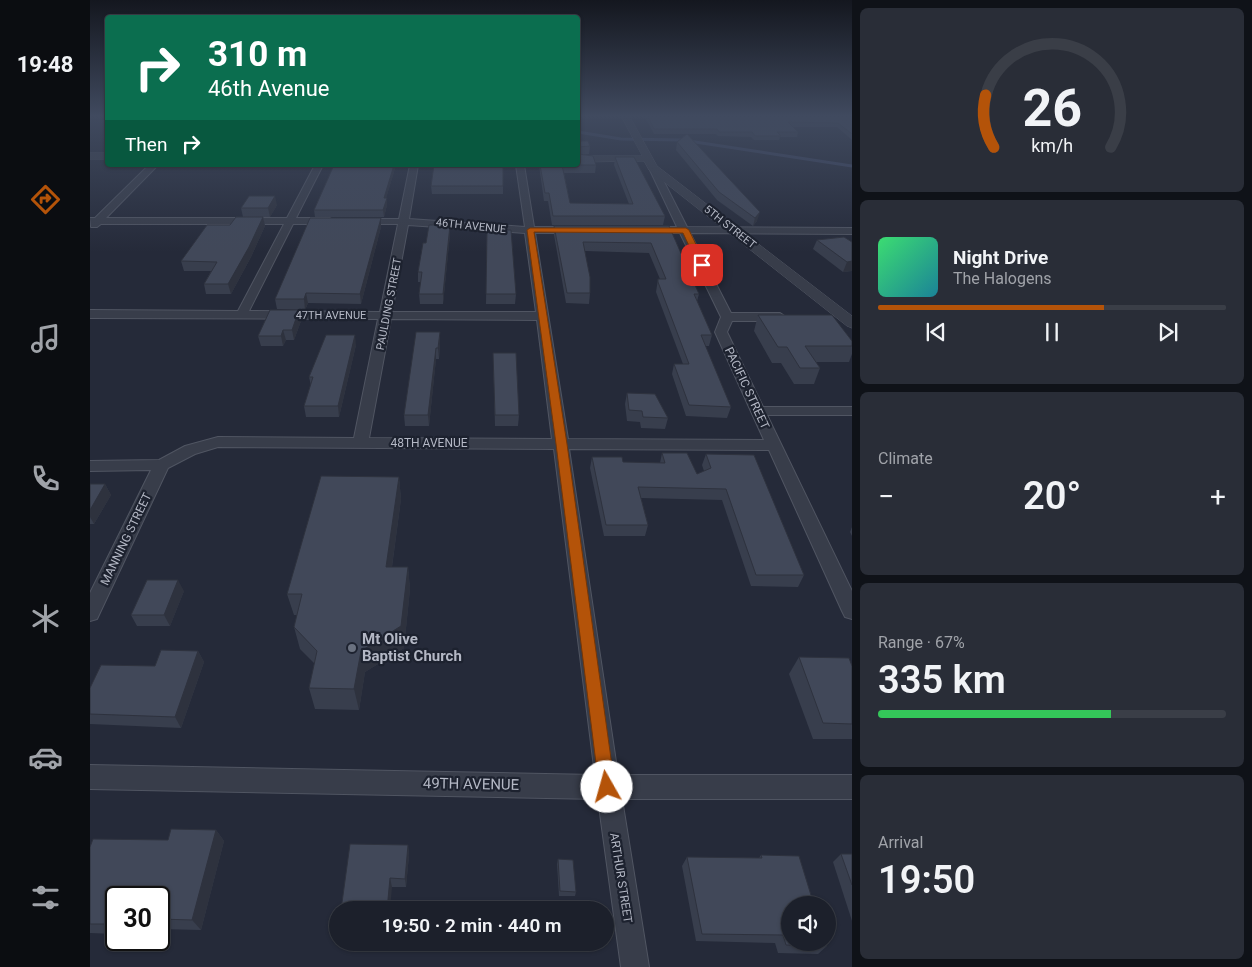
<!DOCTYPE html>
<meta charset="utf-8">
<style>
:root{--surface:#1c202b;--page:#292d37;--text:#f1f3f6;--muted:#a0a3a9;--line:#3a3e47;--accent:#b45309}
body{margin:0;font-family:Roboto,sans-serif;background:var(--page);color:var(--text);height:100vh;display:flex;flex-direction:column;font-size:19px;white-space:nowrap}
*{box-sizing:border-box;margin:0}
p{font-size:16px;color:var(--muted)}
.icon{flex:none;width:28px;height:28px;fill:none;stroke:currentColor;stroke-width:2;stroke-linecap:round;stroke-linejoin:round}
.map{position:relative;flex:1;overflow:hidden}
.side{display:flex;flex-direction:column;gap:8px;padding:8px;background:#0f1218;width:400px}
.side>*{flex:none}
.guide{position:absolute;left:15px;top:15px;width:475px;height:152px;border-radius:5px;box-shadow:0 1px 4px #0004,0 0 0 1px var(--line);background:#0b6e4f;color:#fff;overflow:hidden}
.controls{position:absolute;left:691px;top:896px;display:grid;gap:10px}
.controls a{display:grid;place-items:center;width:55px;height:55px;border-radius:50%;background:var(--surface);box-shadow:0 1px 4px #0004,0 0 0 1px var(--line);font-size:25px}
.speed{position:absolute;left:15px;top:886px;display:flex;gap:10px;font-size:25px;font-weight:700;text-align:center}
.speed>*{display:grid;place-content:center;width:65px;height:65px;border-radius:50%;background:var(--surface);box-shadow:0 1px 4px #0004,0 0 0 1px var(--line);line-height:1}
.speed .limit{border:2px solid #111;border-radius:8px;background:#fff;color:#111}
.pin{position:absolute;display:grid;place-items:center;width:42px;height:42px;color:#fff;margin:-21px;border-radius:10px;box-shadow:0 2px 8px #0006}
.me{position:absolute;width:55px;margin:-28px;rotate:353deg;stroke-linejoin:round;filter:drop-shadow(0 0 4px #0008)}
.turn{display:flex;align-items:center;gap:18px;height:105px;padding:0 20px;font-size:22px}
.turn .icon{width:65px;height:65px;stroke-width:2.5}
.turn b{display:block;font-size:35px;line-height:42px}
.then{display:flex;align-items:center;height:48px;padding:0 20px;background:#0003;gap:10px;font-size:19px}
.big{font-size:38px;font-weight:600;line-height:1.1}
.side .tile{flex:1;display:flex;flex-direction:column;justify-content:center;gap:8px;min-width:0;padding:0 18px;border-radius:8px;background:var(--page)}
.side .dial{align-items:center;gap:0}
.dial svg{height:130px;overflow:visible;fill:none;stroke:var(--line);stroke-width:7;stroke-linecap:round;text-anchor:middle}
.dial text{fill:var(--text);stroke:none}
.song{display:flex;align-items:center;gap:15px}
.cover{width:60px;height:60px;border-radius:8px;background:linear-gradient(135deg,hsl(140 70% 55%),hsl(190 70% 35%))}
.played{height:5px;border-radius:2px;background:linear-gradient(90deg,var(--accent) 65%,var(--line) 65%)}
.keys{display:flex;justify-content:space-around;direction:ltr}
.heat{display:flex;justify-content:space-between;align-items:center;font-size:28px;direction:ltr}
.charge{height:8px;border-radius:4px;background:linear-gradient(90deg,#34c759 67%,var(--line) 0)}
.trip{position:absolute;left:239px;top:901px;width:285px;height:50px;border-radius:25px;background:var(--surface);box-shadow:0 1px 4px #0004,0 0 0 1px var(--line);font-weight:600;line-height:50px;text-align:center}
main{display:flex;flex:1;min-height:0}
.tabs{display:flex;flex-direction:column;width:90px;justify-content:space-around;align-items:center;background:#0b0d11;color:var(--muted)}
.tabs .icon{width:35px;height:35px}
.tabs .active{color:var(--accent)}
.tabs b{font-size:22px;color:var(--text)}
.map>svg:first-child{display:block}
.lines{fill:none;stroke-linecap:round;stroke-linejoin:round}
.stream{stroke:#3c4561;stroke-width:3}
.minor-casing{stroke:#505562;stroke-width:2}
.tertiary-casing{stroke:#505562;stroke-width:1}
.minor{fill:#383d4a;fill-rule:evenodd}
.tertiary{fill:#383d4a;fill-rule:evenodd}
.wall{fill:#383e4d}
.shaded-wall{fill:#2e323e}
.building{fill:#414859;stroke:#2e323e}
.route{fill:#b45309;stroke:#753606}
.worship-dot{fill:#6b7280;stroke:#1d222f;stroke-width:2}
.labels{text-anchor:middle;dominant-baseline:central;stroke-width:4.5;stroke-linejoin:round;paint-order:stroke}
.far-street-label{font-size:11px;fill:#b4b8c5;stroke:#1d222f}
.street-label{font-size:12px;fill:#b4b8c5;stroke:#1d222f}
.near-poi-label{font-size:15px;font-weight:bold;fill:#b4b8c5;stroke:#1d222f;text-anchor:start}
.near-street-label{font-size:15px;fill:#b4b8c5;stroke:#1d222f}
</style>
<main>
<nav class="tabs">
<b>19:48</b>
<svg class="icon active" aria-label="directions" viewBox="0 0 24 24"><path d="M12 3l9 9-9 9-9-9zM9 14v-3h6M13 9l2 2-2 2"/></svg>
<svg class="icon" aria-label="music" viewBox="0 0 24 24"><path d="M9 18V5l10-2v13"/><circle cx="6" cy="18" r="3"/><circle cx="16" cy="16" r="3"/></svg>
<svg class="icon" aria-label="phone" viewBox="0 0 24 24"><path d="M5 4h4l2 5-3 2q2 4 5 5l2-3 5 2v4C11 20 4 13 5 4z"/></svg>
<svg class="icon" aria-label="climate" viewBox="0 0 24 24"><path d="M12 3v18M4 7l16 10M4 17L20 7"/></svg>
<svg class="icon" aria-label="car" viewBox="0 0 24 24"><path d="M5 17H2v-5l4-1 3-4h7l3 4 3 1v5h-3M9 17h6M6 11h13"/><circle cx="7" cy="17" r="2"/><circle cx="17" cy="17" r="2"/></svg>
<svg class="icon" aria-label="filters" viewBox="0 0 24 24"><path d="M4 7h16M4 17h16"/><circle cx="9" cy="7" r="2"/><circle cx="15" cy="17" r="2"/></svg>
</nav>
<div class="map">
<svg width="762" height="967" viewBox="0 0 762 967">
<rect width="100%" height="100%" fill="#252a39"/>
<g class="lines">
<path class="stream" d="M488 132 531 139 592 140 762 166"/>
<g class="minor-casing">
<path id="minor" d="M59 165H68L16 218H197L225 165H233L206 218H240L245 221 240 224H203L159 311 290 312 308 224H270L265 221 267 219H309L320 165H328L319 219 435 227 426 165H434L444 227H485L490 230 485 233H445L478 439 674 440 625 332 631 317 590 233H559L554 230 559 227H587L559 168 560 166 567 168 597 227 762 228V234L600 233 641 313H690L696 317 690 321H642L637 332 673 407H762V415H677L762 591V619L755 617 752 611 679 450 479 449 528 775H762V799H532L559 967H531L508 799 0 789V765L505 775 464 449 128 447 105 454 78 468 7 619 0 621V593L61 470 0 471V461L69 460 95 446 128 437 264 438 288 319 0 318V310L148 311 194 224H11L7 227H1L0 218H5ZM318 225 435 233 446 312H302ZM301 319 447 320 462 439 279 438Z"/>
</g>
<g class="tertiary-casing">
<g id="tertiary">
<path d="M532 117H540L567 166 762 316V328L757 326 559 170 554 161 488 162V156H552Z"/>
<rect x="0" y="153" width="18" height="6"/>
</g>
</g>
<use href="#minor" class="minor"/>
<use href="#tertiary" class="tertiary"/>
</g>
<g class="wall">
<path d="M555 117H762V140L747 127H703L708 132 707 137H690L689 140H664L661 137 628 136 626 134H564Z"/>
<path d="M597 134 667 221 663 226 627 200 586 150 587 142Z"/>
<path d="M488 141 500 146 499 154 490 155 506 165 505 173H474L480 203 539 204 524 165 525 157 575 216 573 225H462L458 201H454L449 165H488Z"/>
<path d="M244 165H306L296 198 297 205 294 217H225L224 210Z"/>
<path d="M341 186H413V194H342Z"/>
<path d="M187 205 180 217H173L175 226 161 257 141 294H116L114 284 121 271H94L91 261 140 225 153 217 151 208Z"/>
<path d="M291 218V227L271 304 218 303 215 310 187 309 185 299Z"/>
<path d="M464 226H579L609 294 607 301 622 335 619 346H615L641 407 637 418 596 416 582 374 584 364H593L566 292 568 279H570L559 253 495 251 500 293 499 304 476 303 464 235Z"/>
<path d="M397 230 426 294 425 304H396Z"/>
<path d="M360 234 353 304H330L329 294 331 282H328V272L336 243Z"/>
<path d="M754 237 762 271 753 272 723 249 727 240Z"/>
<path d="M668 315 762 341V354L759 362H726L730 368 724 384H704L691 363H682L664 331Z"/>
<path d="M211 321 204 340H196L193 346H171L168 336Z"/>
<path d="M350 332V343L349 359H346L339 426H315L314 415Z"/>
<path d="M266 345 249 417H216L214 406 221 386 219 377Z"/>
<path d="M403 353 429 415 428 426H405Z"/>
<path d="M537 393 578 418 575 429 551 428 550 422 537 421 535 404Z"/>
<path d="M572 453 607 474 614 471 612 465 616 454 714 575 708 587 661 586 632 500 551 498 558 525 555 536H514L500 468 502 457 533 462 570 463Z"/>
<path d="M309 477 311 499 302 567H318L320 589 314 648 275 672 269 710 225 709 219 688 225 664 210 649 204 627 207 615H204L197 594Z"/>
<path d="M0 484H15L21 495 4 524H0Z"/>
<path d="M762 527V536L760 532Z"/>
<path d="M94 591 80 626H47L41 615Z"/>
<path d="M108 651 114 662 91 728 0 724V688Z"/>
<path d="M709 657 762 666V739H723L699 674Z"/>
<path d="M126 830 134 841 111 930 69 929V898H26V934L0 933V847L78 840Z"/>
<path d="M318 845 319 855 316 887H302L251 910Z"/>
<path d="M751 854H762V921L743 862Z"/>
<path d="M671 855 737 946 728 954 688 953 685 943 606 941 592 866 597 857 669 858Z"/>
<path d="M468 859 486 892 485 896H469L467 864Z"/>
</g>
<g class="shaded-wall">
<path d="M304 165H306L294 205V198Z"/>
<path d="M185 196 187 205 180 217 178 208Z"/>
<path d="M297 198V205L294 217 293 210Z"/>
<path d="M670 212 667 221 663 226 665 218Z"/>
<path d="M173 217 175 226 161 257 141 294 138 284Z"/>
<path d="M291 218V227L271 304 270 294Z"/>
<path d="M360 225V234L353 304V294Z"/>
<path d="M762 261V271L753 272 757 262Z"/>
<path d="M216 293 218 303 215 310 214 299Z"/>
<path d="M209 310 211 321 204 340 202 330Z"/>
<path d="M193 330 196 340 193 346 191 336Z"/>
<path d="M350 332V343L349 359 348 348Z"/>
<path d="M265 335 266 345 249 417 248 406Z"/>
<path d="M346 348V359L339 426 338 415Z"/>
<path d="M309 477 311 499 299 588 296 567Z"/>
<path d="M15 484 21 495 4 524 0 517V510Z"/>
<path d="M318 567 320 589 314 648 275 672 269 710 264 689 271 651Z"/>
<path d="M88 580 94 591 80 626 74 615Z"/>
<path d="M108 651 114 662 91 728 85 717Z"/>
<path d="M126 830 134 841 111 930 102 920Z"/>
<path d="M318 845 319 855 316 887 315 879Z"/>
<path d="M300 878 302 887 300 910H297Z"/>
</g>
<g class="building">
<path d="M558 117H762V134L748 123 698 122 708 132H687L691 136H665L662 132H629L627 129H564Z"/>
<path d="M597 134 670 212 665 218 629 192 587 142Z"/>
<path d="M488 141H498L500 146 488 147Z"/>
<path d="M488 154 503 156 506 165H472L480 203 543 204 525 157H544L575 216H463L459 193H455L450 165H488Z"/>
<path d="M244 165H304L294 198H297L293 210H224Z"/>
<path d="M344 165H413V186H341Z"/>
<path d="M159 196H185L178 208H151Z"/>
<path d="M146 217H173L159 247 138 284H114L127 262 91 261 117 225H140Z"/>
<path d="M220 218H291L270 294 216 293 214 299H185Z"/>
<path d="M339 225H360L353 294H329L332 272H328L333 243H336Z"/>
<path d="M464 226H579L609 294H604L622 335H611L641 407 599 405 584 364H599L568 282V279H576L561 243 493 242 500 277V293H477Z"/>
<path d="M397 230H421L426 294H396Z"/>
<path d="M754 237 762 242V261L757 262 727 240Z"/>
<path d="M180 310H209L202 330H193L191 336H168Z"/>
<path d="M668 315H742L762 341V346H715L730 368H710L697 347H688Z"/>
<path d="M326 332H350L348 348H346L338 415H314Z"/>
<path d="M236 335H265L248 406H214L223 377H219Z"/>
<path d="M403 353H426L429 415H405Z"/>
<path d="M537 393 565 394 578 418 553 417 552 411 539 410Z"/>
<path d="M572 453H597L607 474 621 468 616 454 664 455 714 575H666L636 489 548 487 558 525H516L502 457H532L533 462 575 463Z"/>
<path d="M231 476 309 477 296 567H318L311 626 271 651 264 689 219 688 227 651 204 627 212 594H197Z"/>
<path d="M0 484H15L0 510Z"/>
<path d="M57 580H88L74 615H41Z"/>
<path d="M71 650 108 651 85 717 0 714V688L11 665 65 666Z"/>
<path d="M709 657 759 658 762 666V724L733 723Z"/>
<path d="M81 829 126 830 102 920 69 919V898H26V924H0V847L3 839 78 840Z"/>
<path d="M260 844 318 845 315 879 300 878 297 910H251Z"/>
<path d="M751 854H762V885Z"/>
<path d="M671 855 709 856 724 905H700V942H735L737 946 696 945 693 935 612 934 597 857 672 858Z"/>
<path d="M468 859 483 860 486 892 470 891Z"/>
</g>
<linearGradient id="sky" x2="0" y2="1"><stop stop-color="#14171f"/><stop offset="0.46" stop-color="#404a5f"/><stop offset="1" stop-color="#404a5f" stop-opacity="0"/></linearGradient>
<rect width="762" height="252" fill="url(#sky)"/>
<path class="route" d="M440 228H596L599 230 616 265 609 267 593 233 444 232 477 444 525 787 523 793 517 795 511 793 509 787 466 444 437 230Z"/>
<circle class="worship-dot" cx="262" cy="648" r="5"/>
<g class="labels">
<g class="far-street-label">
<text transform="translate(381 226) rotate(6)">46TH AVENUE</text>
<text transform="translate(640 227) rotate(38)">5TH STREET</text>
<text transform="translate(299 304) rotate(-79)">PAULDING STREET</text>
<text x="241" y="315">47TH AVENUE</text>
</g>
<g class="street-label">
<text transform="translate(657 388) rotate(65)">PACIFIC STREET</text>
<text x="339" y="443">48TH AVENUE</text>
<text transform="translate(36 539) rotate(-64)">MANNING STREET</text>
<text transform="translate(531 878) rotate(81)">ARTHUR STREET</text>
</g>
<g class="near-poi-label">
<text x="272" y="639">Mt Olive<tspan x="272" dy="17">Baptist Church</tspan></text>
</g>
<g class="near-street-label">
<text transform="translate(381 784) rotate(1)">49TH AVENUE</text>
</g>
</g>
</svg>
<div class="controls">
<a><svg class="icon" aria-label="sound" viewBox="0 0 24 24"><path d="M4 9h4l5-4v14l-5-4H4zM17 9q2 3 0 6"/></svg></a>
</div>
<div class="speed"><div class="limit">30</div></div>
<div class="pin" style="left:612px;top:265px;background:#d93025"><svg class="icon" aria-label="arrive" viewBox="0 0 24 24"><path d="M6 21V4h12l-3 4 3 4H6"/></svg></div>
<svg class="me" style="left:517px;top:787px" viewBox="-20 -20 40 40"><circle r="19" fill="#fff"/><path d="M0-13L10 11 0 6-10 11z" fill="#b45309"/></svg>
<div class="trip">19:50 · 2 min · 440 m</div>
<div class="guide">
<div class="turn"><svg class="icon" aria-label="right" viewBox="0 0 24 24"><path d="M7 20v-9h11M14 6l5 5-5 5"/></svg><div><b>310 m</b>46th Avenue</div></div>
<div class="then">Then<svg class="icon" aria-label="right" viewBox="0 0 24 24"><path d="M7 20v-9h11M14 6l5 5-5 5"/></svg></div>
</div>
</div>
<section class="side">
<div class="tile dial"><svg viewBox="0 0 100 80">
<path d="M14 69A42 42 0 1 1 86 69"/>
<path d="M14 69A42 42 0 0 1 9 37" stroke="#b45309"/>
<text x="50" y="56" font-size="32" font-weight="700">26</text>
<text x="50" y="72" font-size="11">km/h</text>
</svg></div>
<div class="tile">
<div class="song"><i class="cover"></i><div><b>Night Drive</b><p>The Halogens</p></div></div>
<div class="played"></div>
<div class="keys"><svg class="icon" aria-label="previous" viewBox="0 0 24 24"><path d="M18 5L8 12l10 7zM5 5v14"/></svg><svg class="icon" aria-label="pause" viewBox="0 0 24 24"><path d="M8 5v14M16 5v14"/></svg><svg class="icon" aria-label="next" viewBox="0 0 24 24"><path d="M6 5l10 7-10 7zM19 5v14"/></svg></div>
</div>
<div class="tile"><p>Climate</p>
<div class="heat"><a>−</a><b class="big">20°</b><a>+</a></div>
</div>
<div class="tile"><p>Range · 67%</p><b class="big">335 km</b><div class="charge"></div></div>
<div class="tile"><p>Arrival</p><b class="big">19:50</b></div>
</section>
</main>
